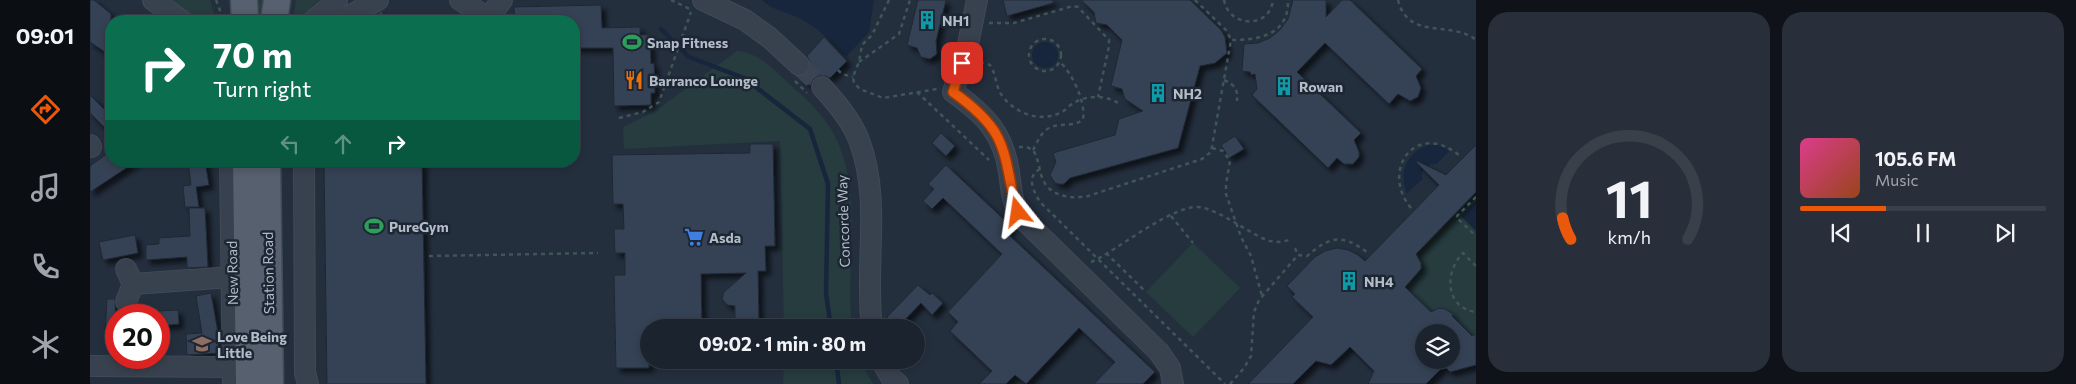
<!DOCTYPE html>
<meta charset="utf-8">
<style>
:root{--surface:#1b232e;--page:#282f3a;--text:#f1f3f6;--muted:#a0a4aa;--line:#39404a;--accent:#ea580c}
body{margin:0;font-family:Commissioner,sans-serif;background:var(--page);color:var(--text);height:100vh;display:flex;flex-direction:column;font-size:19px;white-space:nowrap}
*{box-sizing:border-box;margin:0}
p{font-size:16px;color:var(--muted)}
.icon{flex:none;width:28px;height:28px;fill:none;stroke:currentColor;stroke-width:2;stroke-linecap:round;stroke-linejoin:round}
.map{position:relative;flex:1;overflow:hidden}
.drawer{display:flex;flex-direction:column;gap:12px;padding:12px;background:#0f1319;width:600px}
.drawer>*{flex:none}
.guide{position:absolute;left:15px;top:15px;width:475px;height:152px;border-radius:20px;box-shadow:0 2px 8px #0003,0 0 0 1px var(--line);background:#0b6e4f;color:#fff;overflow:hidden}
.tools{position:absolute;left:1325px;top:324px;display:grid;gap:10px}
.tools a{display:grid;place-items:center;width:45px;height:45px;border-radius:50%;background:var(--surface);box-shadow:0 2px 8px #0003,0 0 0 1px var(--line);font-size:25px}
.speed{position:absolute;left:15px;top:304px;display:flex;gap:10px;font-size:25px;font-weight:700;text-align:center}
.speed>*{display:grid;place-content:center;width:65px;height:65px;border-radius:50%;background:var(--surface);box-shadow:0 2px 8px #0003,0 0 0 1px var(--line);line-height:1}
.speed .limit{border:8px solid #d22;background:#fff;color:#111}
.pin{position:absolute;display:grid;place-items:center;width:42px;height:42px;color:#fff;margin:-21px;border-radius:10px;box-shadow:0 2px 8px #0006}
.me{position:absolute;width:55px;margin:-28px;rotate:345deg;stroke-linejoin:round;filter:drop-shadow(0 0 4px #0008)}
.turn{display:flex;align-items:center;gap:18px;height:105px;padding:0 25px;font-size:22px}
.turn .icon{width:65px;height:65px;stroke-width:2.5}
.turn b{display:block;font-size:35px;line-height:42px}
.lanes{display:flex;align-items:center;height:48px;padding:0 25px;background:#0003;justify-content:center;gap:25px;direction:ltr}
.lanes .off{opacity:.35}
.drawer .widget{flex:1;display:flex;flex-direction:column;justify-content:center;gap:8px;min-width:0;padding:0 18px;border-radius:20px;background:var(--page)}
.drawer .dial{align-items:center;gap:0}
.dial svg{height:130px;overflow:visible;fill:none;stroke:var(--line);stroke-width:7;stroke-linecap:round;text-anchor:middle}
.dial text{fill:var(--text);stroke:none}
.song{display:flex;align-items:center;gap:15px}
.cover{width:60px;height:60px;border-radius:8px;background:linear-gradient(135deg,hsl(330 70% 55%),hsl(20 70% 35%))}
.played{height:5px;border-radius:2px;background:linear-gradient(90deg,var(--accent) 35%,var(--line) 35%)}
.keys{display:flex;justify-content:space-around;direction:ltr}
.drawer .tiles{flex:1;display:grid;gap:12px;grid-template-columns:repeat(2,1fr)}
.trip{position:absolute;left:550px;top:319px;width:285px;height:50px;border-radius:25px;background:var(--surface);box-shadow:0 2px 8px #0003,0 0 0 1px var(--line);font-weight:700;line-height:50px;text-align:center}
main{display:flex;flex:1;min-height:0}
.tabs{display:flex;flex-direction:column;width:90px;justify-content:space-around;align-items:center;background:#0b0e12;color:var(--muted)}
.tabs .icon{width:35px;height:35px}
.tabs .current{color:var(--accent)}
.tabs b{font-size:22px;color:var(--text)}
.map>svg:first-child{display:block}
.green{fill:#263c3f}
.water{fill:#17263c}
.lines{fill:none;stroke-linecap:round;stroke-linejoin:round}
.stream{stroke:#17263c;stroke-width:4.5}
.building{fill:#364354;stroke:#1f2835;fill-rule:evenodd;filter:url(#shadow)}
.minor-tunnel{stroke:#3a4453;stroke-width:20;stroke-dasharray:20 10;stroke-linecap:butt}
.minor-casing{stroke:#414a57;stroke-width:22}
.major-casing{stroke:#414a57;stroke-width:29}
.path{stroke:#3f5557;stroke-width:2.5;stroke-dasharray:4 4;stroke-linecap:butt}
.minor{stroke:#38414e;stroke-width:20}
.major{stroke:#56606e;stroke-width:26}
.route-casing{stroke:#983908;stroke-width:12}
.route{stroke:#ea580c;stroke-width:9}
.labels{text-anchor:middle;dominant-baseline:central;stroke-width:5;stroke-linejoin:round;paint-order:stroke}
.poi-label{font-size:14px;font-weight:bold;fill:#b4bcc9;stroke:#1d2633;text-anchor:start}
.street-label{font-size:14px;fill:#b4bcc9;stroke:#1d2633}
</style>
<main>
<nav class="tabs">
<b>09:01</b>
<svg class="icon current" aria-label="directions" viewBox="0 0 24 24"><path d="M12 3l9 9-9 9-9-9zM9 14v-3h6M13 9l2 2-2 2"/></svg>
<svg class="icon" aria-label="music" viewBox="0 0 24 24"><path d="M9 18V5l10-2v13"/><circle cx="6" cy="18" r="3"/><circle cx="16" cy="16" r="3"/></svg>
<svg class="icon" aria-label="phone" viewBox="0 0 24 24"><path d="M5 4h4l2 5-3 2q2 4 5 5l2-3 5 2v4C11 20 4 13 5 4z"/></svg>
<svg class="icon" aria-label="climate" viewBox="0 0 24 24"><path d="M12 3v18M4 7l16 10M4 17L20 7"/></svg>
</nav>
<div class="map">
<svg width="1386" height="384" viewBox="0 0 1386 384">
<defs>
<filter id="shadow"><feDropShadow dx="4.5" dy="4.5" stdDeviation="2.5" flood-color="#0009"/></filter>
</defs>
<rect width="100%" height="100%" fill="#242f3e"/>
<g class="green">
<path d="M73 0H120L126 21H102Z"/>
<path d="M164 0H180L177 21H164Z"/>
<path d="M206 0H229L223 5 212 21H203Z"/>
<path d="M647 51C669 53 682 68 697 82 713 96 730 111 741 129 775 185 755 265 762 327H694L690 141 534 149 533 127 564 112Z"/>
<path d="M1386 192V201L1371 216 1386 231V334L1382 336 1362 316 1363 314 1354 308 1346 309 1347 319 1313 284 1322 275 1325 277 1331 269V263L1318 262Z"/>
<path d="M1103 243 1150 288 1103 337 1056 292Z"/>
<path d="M694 360H769L783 384H693Z"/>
</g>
<g class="water">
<path d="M672 0H784L779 32 756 57C742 43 729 28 711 19 697 12 684 11 672 0Z"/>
<circle cx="955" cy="55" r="13"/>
<path d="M1339 145H1350L1359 151 1347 164C1336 164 1330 168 1333 179L1317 193C1308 172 1317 152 1339 145Z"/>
<path d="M1386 201V231L1371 216Z"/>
</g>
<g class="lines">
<g class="stream">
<path d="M571 29 599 57 654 78 720 129 738 184 736 293 741 328"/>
<path d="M746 360 749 384"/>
</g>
</g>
<g class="building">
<path d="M0 0H4L21 14V56L0 42Z"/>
<path d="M828 0H856L846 41 847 54 840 59 831 57 827 48 817 45Z"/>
<path d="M913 0H963V3L917 16Z"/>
<path d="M991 0H1100L1131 30 1135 37 1137 53 1125 63 1110 66 1088 148 980 178 974 184H969L965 183 960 175 966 162 963 153 1025 135 1029 119 1053 111 1035 99 1032 89 1021 86 1032 40 1017 25 1006 23 1004 12Z"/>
<path d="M1203 0H1236V17L1252 0H1260L1332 69 1326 76 1331 88 1328 97 1320 101 1308 94 1299 104 1235 43 1207 72 1271 133 1264 140 1269 152V157L1263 164H1254L1247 158 1238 168 1162 95 1167 89 1165 74 1161 75 1160 72 1152 71 1154 44 1168 43 1180 38 1190 30 1198 19Z"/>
<path d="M511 5 512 28 550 27V35H560L561 64 564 63 565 93H561V105L524 106 523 48H484V21H425L424 7Z"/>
<path d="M292 11 297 21H274Z"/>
<path d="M734 37 757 61 740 78 735 76H729L724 79 720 86 709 77 718 73 720 62 717 56Z"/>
<path d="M0 95 21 116V134L0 113Z"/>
<path d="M851 133 865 146 856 156 842 143Z"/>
<path d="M1145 136 1154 149 1139 158 1131 145Z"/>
<path d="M660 144H683L685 246H675L676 271H668L669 326H645V306L637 305 632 299 634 292 656 273 611 274 612 328H559V368H526L524 275H535V253H525L524 229H534L533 204H523L522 155 660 153Z"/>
<path d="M1386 145V192L1326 254 1331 263V269L1315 287 1341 312 1349 308 1355 309 1363 314 1362 316 1382 336 1386 334V365L1360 372 1354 366 1336 384H1278L1284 371 1260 347 1241 365 1226 361 1203 384H1158L1223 317 1202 297 1205 294 1197 286 1225 257 1235 251 1247 248 1258 250 1268 255 1275 261 1349 185 1326 162 1327 161 1356 175ZM1334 332H1361V360H1334Z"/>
<path d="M21 151V161H47L0 192V166Z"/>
<path d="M98 161H115L119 185 106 187 109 207H95L93 186 101 185Z"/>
<path d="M234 161H332L336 384H237Z"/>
<path d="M856 165 922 227 917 233 1065 372 1053 384H1004L1025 362 989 328 936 384 925 375 916 384H889L902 371 860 331 868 322 858 312 912 254 853 198 842 209 833 201 844 189 838 184Z"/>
<path d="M99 208H115L118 267 97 268V257L56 260V245L69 244V238L100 236Z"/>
<path d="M45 235 48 253 13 260 9 242Z"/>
<path d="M828 285 840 295 842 293 853 303 842 315 831 303 808 327 797 317Z"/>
<path d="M121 293 127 327 129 353 97 355 96 334 112 333 106 296Z"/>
<path d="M17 299H25L26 336H15Z"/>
<path d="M88 310 89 324 69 326V311Z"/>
</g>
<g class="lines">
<path class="minor-tunnel" d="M709 65 732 87"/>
<g class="minor-casing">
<g id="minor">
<path d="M63 0 92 21"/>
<path d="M370 0 398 18"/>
<path d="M613 0 655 20 680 38 709 65"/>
<path d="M887 0 877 49 863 92C894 114 913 132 919 172 921 187 922 203 930 216L1069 352 1080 368 1083 384"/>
<path d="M398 18 412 0"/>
<path d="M223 21 247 0"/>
<path d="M250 21 288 0"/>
<path d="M732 87C747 103 761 120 769 140 792 201 774 265 782 328"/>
<path d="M0 145 1 147"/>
<path d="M140 161 143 384"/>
<path d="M214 161 215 373 218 384"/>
<path d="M43 284 141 277"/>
<path d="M36 302 43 284 36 269"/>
<path d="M791 360 802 379 808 384"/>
<path d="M0 366 143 367"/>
</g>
</g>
<g class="major-casing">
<g id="major">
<path d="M154 0 155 21"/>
<path d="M184 21 187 0"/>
<path d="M156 161 159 384"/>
<path d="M177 161 180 384"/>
</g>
</g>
<g class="path">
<path d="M126 0 134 21"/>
<path d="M581 0 600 9"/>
<path d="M799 0 782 35 772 45 769 62 763 77 764 83 770 89 793 98 847 89"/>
<path d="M1105 0 1137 31 1141 40"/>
<path d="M1134 0C1139 28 1180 29 1183 0"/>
<path d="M1308 0C1318 41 1362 20 1386 40"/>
<path d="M899 23H924L983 6 988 7 1019 40V46L1008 97"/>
<circle cx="955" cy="55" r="16"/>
<path d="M769 62 809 34 820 0"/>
<path d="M890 62 900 65C907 75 905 87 913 97 927 114 950 123 972 112 976 110 979 105 984 103 996 95 1016 95 1028 103"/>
<path d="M748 70 752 74 763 77"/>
<path d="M1134 80C1145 85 1148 89 1147 101"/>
<path d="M705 81 717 93"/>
<path d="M827 92 899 160"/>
<path d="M529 118 553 112 569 102 601 12"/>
<path d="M929 147H937L943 150C949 159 949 171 953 180 961 197 982 199 998 196L1112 159 1121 152 1141 40C1169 40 1199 35 1198 0"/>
<path d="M1122 148 1133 151 1140 161 1136 184V194L1151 237 1161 256 1172 296"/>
<path d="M943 150C947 143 951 132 959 128 969 122 985 128 993 119 996 102 982 73 970 62"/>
<path d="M950 169C936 177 943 190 950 202L1135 384"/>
<path d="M1386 197 1366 217 1386 236"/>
<path d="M1321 208C1290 171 1325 120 1369 155"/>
<path d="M1081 216 1103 243"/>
<path d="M1205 248 1208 255"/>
<path d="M1016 253 1056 292"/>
<path d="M339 256 508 253"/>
<path d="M1001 262C1026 252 1088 199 1114 208 1137 215 1157 232 1179 241L1190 242 1200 240"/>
<path d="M1386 266 1373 253C1354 272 1355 308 1386 312"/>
<path d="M1140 384 1154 368 1161 356 1164 312 1169 300 1208 255 1217 256C1239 237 1251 233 1277 252"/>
</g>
<use href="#minor" class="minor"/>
<use href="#major" class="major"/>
</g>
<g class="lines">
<g class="route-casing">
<path id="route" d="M872 63 863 92C916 130 913 146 925 206L928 212"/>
</g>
<use href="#route" class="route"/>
</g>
<defs>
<g id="building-bare" transform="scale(1.5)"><path d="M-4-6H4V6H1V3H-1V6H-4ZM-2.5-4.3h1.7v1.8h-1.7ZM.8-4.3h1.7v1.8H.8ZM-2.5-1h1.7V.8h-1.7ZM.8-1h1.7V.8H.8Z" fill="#0f9aa8" stroke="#1d2633" stroke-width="2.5" paint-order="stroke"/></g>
<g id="stadium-bare" transform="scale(1.5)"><path d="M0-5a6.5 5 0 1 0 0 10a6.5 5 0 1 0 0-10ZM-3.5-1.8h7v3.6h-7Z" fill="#2e9e5b" stroke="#1d2633" stroke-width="2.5" paint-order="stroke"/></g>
<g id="restaurant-bare" transform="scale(1.5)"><path d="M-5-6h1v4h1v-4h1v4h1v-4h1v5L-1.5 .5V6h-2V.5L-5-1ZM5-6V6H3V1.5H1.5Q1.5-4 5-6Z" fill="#e8710a" stroke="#1d2633" stroke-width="2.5" paint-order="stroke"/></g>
<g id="supermarket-bare" transform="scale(1.5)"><path d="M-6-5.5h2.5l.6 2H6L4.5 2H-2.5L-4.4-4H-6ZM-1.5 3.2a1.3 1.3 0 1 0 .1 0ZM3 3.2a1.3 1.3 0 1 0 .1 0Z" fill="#3f7fe0" stroke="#1d2633" stroke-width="2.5" paint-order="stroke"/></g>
<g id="school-bare" transform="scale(1.5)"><path d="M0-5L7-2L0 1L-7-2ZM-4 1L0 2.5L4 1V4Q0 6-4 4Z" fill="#8d6e63" stroke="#1d2633" stroke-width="2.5" paint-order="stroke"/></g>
</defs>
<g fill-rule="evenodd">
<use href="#building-bare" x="837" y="20"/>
<use href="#stadium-bare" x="542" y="42"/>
<use href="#restaurant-bare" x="544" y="80"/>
<use href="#building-bare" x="1194" y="86"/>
<use href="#building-bare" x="1068" y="93"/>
<use href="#stadium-bare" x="284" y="226"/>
<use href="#supermarket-bare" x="604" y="237"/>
<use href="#building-bare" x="1259" y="281"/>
<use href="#school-bare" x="112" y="344"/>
</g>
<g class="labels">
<g class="poi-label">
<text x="852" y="20">NH1</text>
<text x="557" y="42">Snap Fitness</text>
<text x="559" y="80">Barranco Lounge</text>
<text x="1209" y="86">Rowan</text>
<text x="1083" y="93">NH2</text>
<text x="299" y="226">PureGym</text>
<text x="619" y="237">Asda</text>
<text x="1274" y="281">NH4</text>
<text x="127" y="336">Love Being<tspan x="127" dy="16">Little</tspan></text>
</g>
<g class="street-label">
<text transform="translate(753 221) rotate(-92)">Concorde Way</text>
<text transform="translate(142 273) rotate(-91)">New Road</text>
<text transform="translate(178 273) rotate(-91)">Station Road</text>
</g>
</g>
</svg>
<div class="tools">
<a><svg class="icon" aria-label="layers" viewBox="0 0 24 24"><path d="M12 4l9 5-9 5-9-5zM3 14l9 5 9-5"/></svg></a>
</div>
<div class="speed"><div class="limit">20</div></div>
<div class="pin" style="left:872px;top:63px;background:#d93025"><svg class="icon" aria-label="arrive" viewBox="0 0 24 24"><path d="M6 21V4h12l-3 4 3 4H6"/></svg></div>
<svg class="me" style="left:928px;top:212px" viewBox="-20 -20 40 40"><path d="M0-17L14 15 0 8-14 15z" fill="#ea580c" stroke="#fff" stroke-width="4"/></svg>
<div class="trip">09:02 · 1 min · 80 m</div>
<div class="guide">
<div class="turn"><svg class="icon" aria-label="right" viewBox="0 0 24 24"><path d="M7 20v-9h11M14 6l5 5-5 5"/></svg><div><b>70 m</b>Turn right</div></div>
<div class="lanes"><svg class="icon off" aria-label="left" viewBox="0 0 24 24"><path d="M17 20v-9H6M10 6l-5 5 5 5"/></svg><svg class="icon off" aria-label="ahead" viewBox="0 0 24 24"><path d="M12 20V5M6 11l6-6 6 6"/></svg><svg class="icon" aria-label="right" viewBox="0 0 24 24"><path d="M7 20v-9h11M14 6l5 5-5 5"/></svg></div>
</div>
</div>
<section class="drawer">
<div class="tiles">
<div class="widget dial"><svg viewBox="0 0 100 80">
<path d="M14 69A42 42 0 1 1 86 69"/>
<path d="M14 69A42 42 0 0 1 9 56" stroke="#ea580c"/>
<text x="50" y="56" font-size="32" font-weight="700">11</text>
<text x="50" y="72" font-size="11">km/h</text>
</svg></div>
<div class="widget">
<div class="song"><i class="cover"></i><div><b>105.6 FM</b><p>Music</p></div></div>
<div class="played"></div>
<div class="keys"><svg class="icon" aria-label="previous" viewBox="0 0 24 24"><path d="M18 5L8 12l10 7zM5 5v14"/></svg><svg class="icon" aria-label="pause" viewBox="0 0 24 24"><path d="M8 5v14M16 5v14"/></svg><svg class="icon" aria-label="next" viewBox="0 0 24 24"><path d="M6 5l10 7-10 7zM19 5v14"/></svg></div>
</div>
</div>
</section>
</main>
